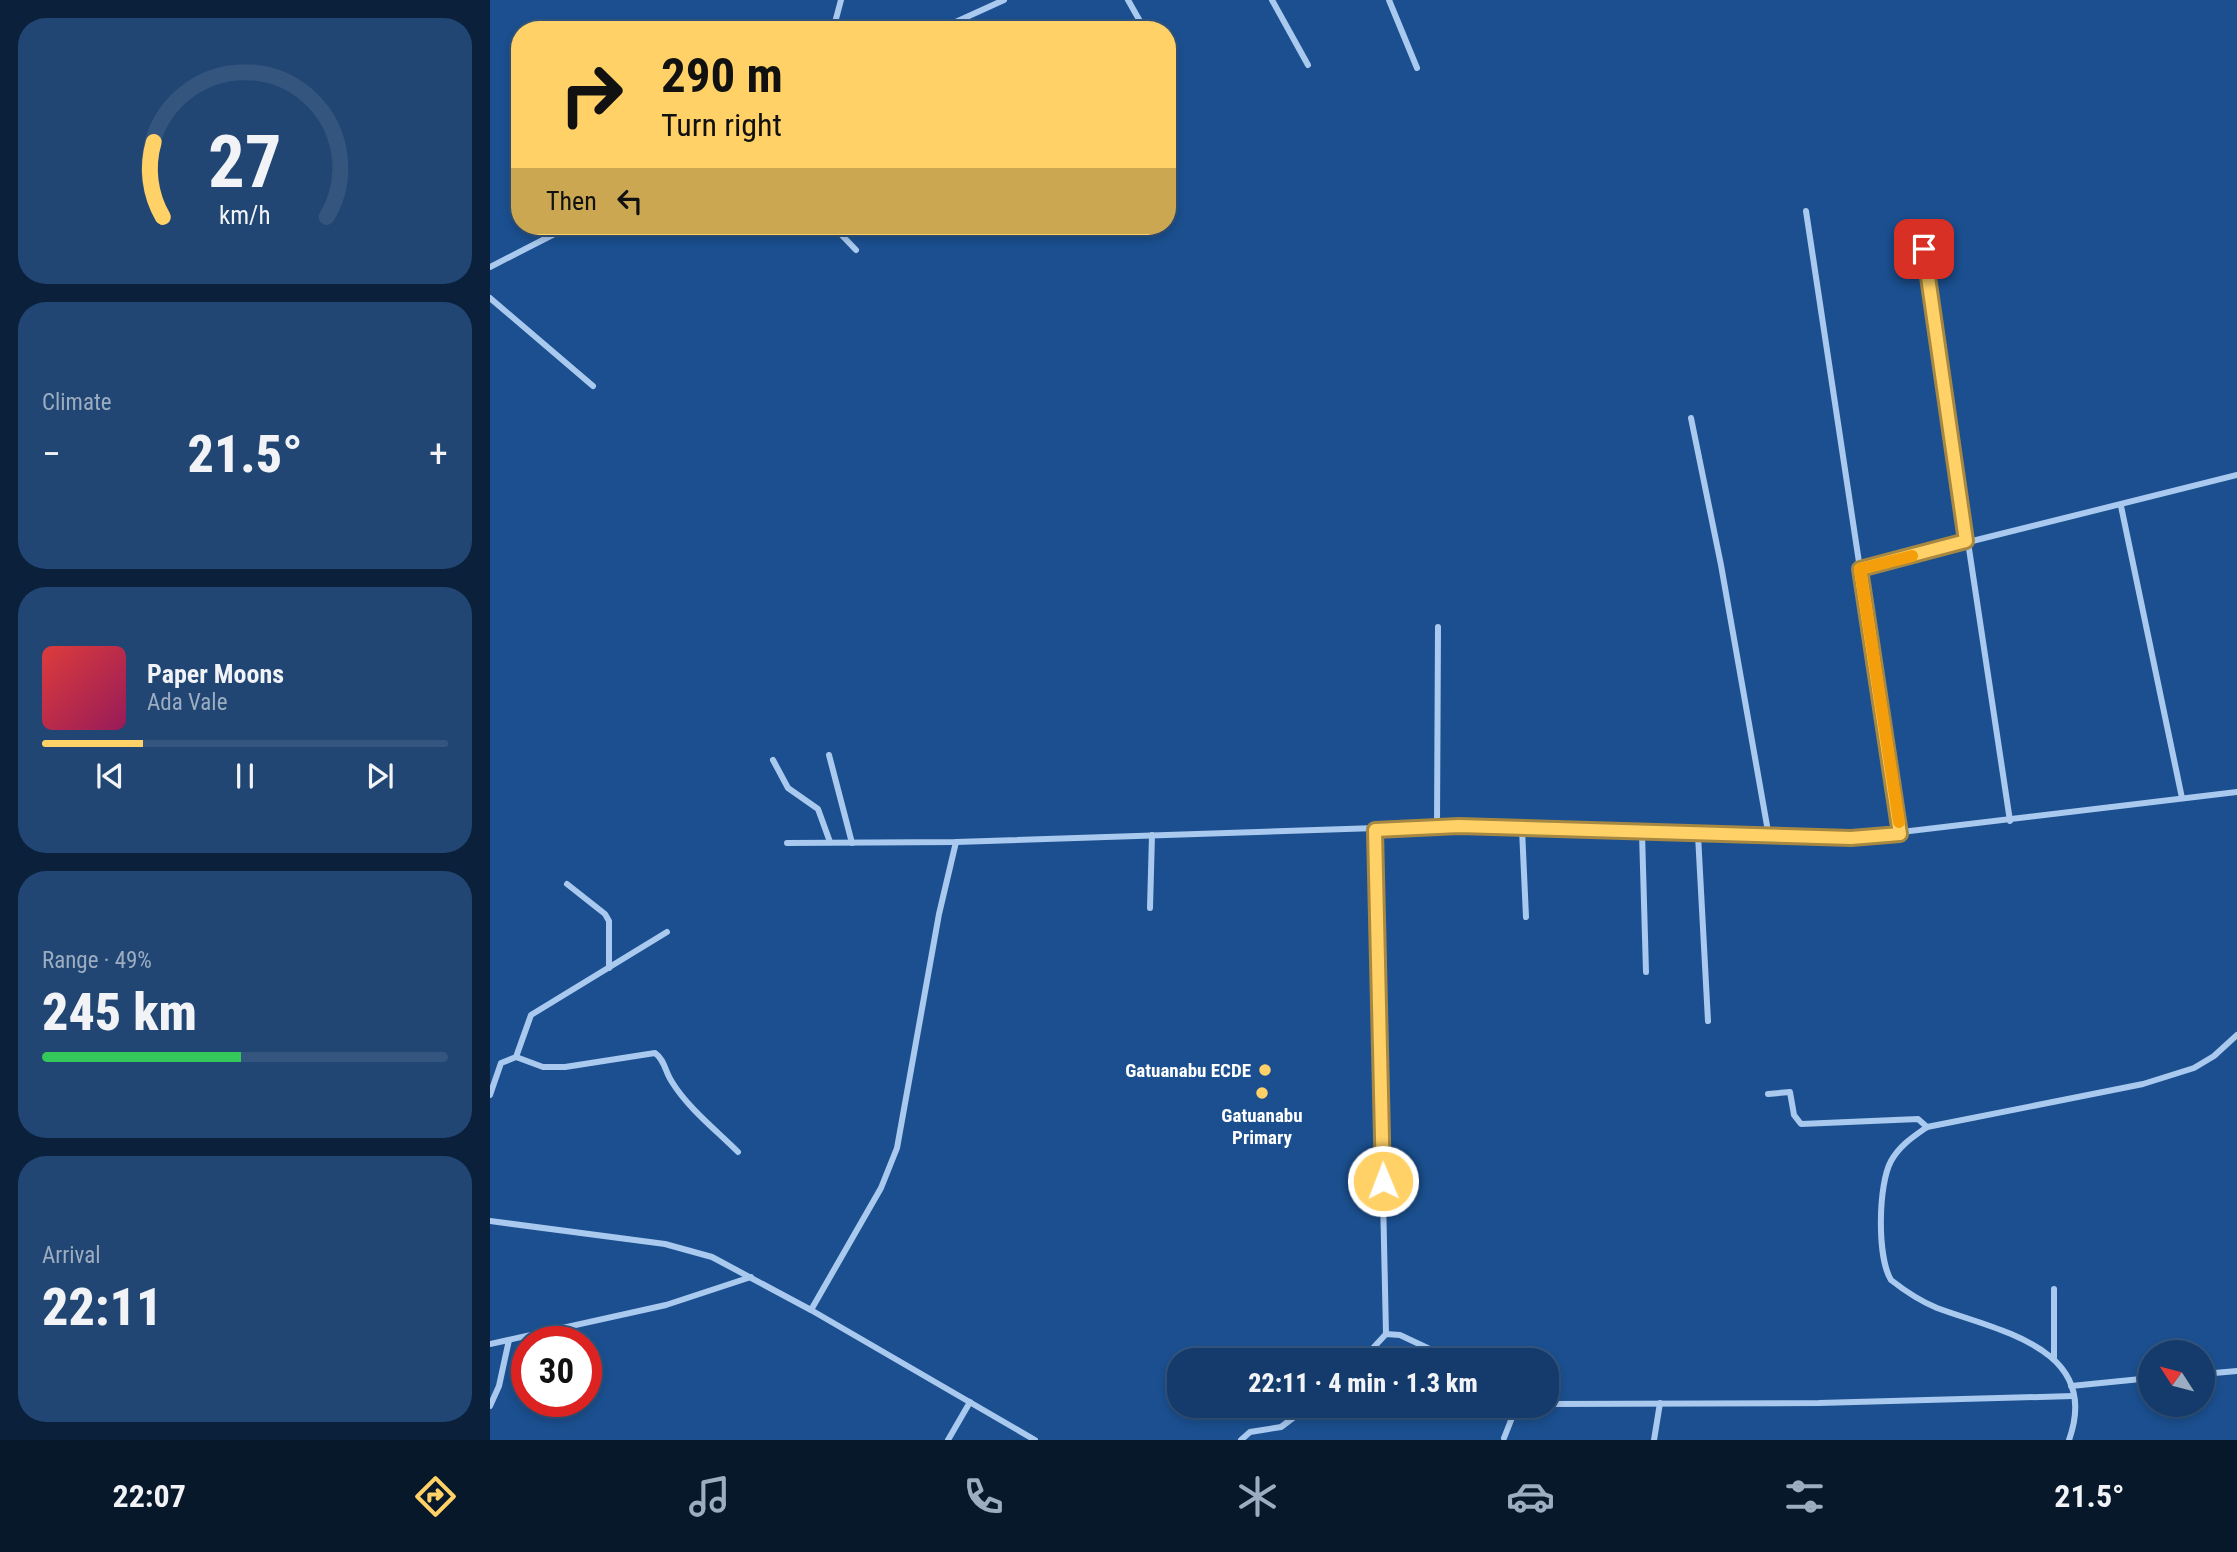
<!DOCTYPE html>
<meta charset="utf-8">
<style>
:root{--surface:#143b6b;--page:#214673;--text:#f1f3f6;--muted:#9dadc1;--line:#33557e;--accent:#ffd166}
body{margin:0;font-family:"Roboto Condensed",sans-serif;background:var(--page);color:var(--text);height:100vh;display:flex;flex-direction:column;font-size:26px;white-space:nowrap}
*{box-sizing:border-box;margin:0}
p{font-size:23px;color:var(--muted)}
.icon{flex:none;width:38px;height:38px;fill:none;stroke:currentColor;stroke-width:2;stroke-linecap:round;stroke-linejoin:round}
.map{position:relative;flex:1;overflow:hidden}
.drawer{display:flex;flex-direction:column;gap:18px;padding:18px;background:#0b203b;width:490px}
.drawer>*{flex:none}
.banner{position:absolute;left:21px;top:21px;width:665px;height:214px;border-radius:28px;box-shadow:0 4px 10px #0003,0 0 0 2px var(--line);background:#ffd166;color:#111;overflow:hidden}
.needle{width:46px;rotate:306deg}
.fabs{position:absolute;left:1648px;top:1340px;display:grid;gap:14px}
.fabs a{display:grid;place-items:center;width:77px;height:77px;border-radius:50%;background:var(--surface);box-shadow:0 4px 10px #0003,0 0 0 2px var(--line);font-size:35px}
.speed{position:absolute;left:21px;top:1326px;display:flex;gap:14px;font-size:35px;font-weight:700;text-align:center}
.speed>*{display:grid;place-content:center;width:91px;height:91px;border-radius:50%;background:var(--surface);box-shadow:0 4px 10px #0003,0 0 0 2px var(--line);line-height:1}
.speed .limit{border:10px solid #d22;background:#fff;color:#111}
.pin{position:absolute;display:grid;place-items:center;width:60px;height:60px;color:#fff;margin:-30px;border-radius:14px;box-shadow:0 4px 10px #0006}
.me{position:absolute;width:77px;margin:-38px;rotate:359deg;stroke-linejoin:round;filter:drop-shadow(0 0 5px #0008)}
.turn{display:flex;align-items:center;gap:24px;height:147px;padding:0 35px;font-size:32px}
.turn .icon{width:91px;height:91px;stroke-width:2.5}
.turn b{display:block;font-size:49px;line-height:60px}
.then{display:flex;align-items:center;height:66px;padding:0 35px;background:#0003;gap:14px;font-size:26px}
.big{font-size:52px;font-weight:800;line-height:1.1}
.drawer .widget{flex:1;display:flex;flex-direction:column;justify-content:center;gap:10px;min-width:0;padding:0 24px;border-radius:28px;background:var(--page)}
.drawer .dial{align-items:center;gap:0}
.dial svg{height:182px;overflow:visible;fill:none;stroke:var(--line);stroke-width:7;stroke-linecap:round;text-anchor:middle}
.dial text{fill:var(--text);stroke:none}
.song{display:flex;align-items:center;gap:21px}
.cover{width:84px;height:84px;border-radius:10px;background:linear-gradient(135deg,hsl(0 70% 55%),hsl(330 70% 35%))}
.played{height:7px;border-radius:4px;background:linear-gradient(90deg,var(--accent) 25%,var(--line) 25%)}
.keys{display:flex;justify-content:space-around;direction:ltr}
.heat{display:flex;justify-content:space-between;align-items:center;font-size:38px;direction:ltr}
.charge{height:10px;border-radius:5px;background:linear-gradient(90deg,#34c759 49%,var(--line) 0)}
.trip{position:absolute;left:677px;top:1348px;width:392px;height:70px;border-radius:28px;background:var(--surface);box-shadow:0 4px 10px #0003,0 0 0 2px var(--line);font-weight:800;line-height:70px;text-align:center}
.tab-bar{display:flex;height:112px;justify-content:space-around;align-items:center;background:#08182b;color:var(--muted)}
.tab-bar .icon{width:49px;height:49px}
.tab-bar .current{color:var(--accent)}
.tab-bar b{font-size:32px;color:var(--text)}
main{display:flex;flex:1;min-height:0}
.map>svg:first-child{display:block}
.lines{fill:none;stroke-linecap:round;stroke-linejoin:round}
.street{stroke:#a9c9ee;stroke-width:6}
.route-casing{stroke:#a68842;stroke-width:18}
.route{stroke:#ffd166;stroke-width:12}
.slow{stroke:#f59e0b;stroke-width:12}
.poi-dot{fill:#ffd166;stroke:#1b4f8f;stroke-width:2.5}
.labels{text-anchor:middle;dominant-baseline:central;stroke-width:7;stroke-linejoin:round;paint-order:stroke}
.poi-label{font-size:19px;font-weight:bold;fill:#fff;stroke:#1b4f8f;text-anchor:end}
</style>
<main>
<section class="drawer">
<div class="widget dial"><svg viewBox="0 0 100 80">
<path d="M14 69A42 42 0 1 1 86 69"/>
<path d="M14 69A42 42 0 0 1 10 36" stroke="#ffd166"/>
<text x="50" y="56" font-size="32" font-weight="700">27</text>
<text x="50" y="72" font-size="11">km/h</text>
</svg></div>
<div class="widget"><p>Climate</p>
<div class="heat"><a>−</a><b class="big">21.5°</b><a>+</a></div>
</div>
<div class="widget">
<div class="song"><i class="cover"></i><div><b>Paper Moons</b><p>Ada Vale</p></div></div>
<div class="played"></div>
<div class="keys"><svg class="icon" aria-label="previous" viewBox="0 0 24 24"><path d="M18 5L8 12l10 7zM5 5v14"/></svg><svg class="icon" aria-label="pause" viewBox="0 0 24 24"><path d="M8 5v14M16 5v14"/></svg><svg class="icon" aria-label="next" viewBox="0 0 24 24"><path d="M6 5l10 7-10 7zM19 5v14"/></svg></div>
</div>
<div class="widget"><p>Range · 49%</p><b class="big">245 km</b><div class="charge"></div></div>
<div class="widget"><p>Arrival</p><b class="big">22:11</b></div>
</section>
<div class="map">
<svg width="1747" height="1440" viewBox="0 0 1747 1440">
<rect width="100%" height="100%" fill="#1b4f8f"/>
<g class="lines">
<g class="street">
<path d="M638 0 655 30"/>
<path d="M782 0 818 65"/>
<path d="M899 0 927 68"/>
<path d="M343 30 351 0"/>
<path d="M448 30 514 0"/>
<path d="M1316 211 1410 834"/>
<path d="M1430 223 1520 821"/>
<path d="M343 226 366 250"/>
<path d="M0 267 80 226"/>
<path d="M0 298 103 386"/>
<path d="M1201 418 1231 565 1279 837"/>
<path d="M1631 506 1692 798"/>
<path d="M1370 569 1747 475"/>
<path d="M339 755 362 843"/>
<path d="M283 760 298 788 328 809 340 842"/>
<path d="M947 826 948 627"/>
<path d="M1032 829 1036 917"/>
<path d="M885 830 896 1334"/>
<path d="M1152 833 1156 972"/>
<path d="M1208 835 1218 1021"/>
<path d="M297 843 466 842 947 826 1361 838 1747 792"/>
<path d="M77 884 115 914 119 921V968"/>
<path d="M660 908 662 835"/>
<path d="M26 1057 53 1067H75L165 1053C175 1060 175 1072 182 1082 198 1108 226 1130 248 1152"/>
<path d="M1278 1094 1300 1092 1304 1115 1311 1124 1428 1119 1437 1127"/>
<path d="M0 1095 11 1063 26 1057 41 1015 177 932"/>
<path d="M0 1221 175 1244 222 1257 321 1310 545 1440"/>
<path d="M1564 1289V1359"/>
<path d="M321 1310 391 1188 407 1148 449 914 466 842"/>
<path d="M0 1344 176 1305 261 1277"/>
<path d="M872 1360 896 1334 910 1335 963 1360"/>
<path d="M1713 1374 1747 1371"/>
<path d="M1581 1386 1661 1378"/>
<path d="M1057 1404 1329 1403 1583 1396"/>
<path d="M0 1406 9 1386 19 1340"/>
<path d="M1014 1438 1027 1405"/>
<path d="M458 1440 480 1402"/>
<path d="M751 1440 760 1432 791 1427 820 1405"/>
<path d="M1164 1440 1170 1403"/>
<path d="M1579 1440C1612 1348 1509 1331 1447 1308 1430 1301 1415 1291 1401 1280 1387 1257 1388 1185 1401 1161 1410 1145 1423 1137 1437 1127L1653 1084 1704 1068 1724 1056 1747 1035"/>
</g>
</g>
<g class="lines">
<g class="route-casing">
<path id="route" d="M893 1181 885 830 969 826 1361 838 1410 834 1370 569 1476 541 1434 249"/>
</g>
<use href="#route" class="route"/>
<path class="slow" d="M1409 822 1370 569 1422 556"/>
</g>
<g class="poi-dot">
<circle cx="775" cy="1070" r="7"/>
<circle cx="772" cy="1093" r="7"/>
</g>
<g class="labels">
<g class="poi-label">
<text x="761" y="1070">Gatuanabu ECDE</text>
<text x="772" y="1115" text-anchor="middle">Gatuanabu<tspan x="772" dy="22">Primary</tspan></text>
</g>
</g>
</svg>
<div class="fabs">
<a><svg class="needle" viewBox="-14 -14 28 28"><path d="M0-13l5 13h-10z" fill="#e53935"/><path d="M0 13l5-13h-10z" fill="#9dadc1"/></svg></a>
</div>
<div class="speed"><div class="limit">30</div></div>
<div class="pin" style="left:1434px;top:249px;background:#d93025"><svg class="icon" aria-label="arrive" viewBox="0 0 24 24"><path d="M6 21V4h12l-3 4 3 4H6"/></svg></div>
<svg class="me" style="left:893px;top:1181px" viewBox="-20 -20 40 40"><circle r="17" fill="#ffd166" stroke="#fff" stroke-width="3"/><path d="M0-11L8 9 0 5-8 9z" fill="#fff"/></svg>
<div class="trip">22:11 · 4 min · 1.3 km</div>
<div class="banner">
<div class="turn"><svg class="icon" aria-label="right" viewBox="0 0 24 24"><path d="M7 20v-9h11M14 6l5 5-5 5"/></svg><div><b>290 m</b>Turn right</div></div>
<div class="then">Then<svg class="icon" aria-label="left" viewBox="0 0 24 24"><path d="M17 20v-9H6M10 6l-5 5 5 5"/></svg></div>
</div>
</div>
</main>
<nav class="tab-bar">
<b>22:07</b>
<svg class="icon current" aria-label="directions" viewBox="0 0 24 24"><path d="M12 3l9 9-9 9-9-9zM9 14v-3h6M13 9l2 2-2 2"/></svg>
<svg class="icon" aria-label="music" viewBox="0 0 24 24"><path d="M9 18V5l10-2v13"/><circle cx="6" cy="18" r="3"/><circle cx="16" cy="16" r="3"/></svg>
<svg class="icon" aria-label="phone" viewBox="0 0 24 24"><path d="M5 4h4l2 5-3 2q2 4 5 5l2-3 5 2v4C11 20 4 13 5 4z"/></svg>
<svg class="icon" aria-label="climate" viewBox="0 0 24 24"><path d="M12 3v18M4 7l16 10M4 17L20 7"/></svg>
<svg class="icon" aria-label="car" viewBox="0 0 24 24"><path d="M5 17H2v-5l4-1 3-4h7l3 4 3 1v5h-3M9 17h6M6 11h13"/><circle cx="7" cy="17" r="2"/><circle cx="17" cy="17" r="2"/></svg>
<svg class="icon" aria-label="filters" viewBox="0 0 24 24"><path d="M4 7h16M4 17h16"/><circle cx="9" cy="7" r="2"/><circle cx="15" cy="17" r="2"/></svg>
<b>21.5°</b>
</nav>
